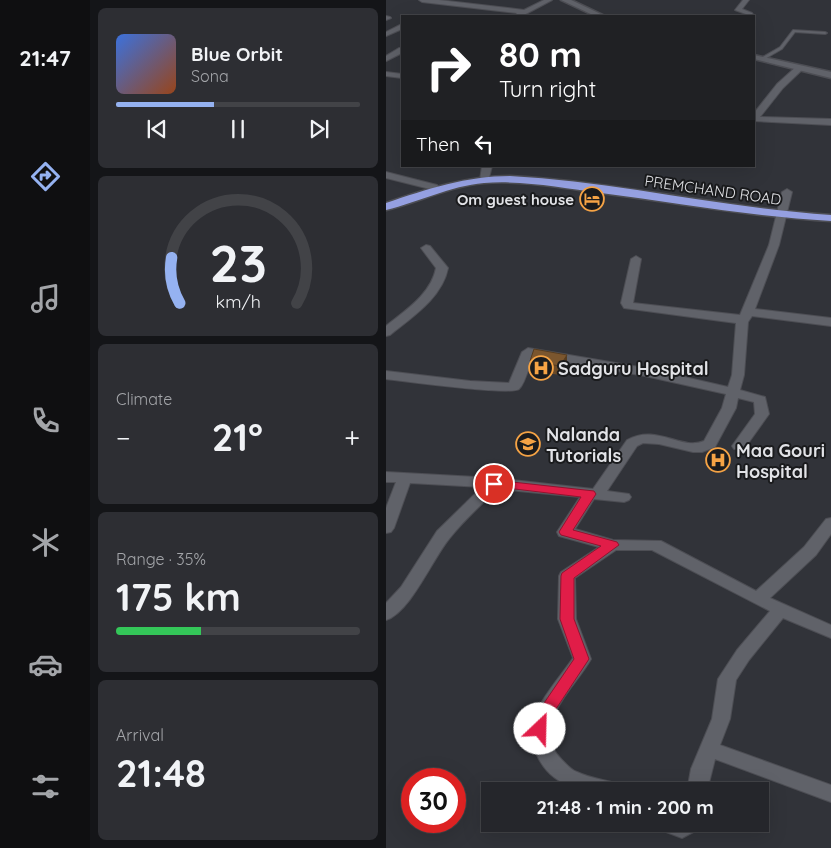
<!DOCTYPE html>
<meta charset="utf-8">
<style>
:root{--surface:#25262b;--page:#2d2e33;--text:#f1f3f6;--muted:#a3a5a9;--line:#424347;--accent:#95b2f1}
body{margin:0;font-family:Quicksand,sans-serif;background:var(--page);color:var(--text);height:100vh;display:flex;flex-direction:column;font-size:19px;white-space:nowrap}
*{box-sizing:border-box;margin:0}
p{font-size:16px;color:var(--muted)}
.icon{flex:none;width:28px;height:28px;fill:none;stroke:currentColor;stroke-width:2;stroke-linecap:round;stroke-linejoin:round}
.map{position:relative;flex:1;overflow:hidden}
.side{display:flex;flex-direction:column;gap:8px;padding:8px;background:#141518;width:296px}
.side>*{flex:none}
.banner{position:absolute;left:15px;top:15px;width:354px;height:152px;border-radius:0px;box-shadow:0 5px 20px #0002,0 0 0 1px var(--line);background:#202124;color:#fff;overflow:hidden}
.speed{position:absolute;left:15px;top:768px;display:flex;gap:10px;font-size:25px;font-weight:700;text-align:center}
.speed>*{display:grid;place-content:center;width:65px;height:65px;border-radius:50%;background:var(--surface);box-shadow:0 5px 20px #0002,0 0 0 1px var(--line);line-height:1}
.speed .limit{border:8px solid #d22;background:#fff;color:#111}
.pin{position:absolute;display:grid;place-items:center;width:42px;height:42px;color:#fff;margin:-21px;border:2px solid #fff;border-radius:50%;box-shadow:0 1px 5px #0007}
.me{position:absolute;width:55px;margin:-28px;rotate:24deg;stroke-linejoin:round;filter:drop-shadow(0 0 4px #0008)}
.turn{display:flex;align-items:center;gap:18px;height:105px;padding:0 15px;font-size:22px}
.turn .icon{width:65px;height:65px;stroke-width:2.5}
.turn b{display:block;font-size:35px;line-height:42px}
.then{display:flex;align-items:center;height:48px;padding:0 15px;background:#0003;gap:10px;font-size:19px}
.big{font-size:38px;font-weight:700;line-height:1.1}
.side .widget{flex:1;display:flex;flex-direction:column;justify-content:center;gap:8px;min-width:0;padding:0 18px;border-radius:8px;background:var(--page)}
.side .dial{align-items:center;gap:0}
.dial svg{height:130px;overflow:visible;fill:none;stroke:var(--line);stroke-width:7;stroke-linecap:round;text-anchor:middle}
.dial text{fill:var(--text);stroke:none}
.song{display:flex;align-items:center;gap:15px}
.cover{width:60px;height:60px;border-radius:8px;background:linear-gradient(135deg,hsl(220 70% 55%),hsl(20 70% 35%))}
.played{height:5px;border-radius:2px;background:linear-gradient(90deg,var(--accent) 40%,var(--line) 40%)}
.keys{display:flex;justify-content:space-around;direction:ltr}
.heat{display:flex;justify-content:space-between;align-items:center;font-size:28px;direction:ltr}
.charge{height:8px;border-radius:4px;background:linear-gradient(90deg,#34c759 35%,var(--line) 0)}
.trip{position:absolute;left:95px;top:782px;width:288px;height:50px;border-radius:0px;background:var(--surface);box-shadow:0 5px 20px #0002,0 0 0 1px var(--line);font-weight:700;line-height:50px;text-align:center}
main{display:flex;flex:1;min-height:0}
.tabs{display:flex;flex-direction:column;width:90px;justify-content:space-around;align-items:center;background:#0f0f11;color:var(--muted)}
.tabs .icon{width:35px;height:35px}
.tabs .current{color:var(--accent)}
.tabs b{font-size:22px;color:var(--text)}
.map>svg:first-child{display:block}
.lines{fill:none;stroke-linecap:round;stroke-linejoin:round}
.lane-casing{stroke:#4d4e54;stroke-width:2}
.street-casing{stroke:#4d4e54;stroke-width:2}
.secondary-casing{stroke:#4d4e54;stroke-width:3}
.highway-casing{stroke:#4d4e54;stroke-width:3}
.lane{fill:#606269;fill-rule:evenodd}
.street{fill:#606269;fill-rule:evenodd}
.secondary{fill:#606269;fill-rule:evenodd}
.highway{fill:#95a0e1;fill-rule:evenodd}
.wall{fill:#6a4a28}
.shaded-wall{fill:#563c20}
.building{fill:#7b562e;stroke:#563c20}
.route{fill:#e11d48;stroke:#92132f}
.labels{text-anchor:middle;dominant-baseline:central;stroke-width:4;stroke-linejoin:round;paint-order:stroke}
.far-street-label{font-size:15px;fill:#e2e3e7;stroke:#1a1b1d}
.far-poi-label{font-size:15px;font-weight:bold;fill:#e2e3e7;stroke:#1a1b1d;text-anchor:end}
.poi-label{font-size:18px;font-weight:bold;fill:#e2e3e7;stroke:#1a1b1d;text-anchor:start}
</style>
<main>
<nav class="tabs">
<b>21:47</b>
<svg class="icon current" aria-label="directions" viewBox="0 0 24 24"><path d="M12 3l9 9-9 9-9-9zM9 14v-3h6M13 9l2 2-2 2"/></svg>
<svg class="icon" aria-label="music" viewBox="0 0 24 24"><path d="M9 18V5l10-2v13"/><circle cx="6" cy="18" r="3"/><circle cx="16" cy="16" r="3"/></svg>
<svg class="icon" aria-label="phone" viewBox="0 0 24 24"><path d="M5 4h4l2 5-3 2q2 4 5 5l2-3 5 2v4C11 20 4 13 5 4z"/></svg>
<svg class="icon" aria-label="climate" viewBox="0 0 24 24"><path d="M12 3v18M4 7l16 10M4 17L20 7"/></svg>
<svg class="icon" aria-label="car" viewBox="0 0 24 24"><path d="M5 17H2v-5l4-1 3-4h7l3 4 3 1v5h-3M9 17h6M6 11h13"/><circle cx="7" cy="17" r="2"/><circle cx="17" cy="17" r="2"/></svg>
<svg class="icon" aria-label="filters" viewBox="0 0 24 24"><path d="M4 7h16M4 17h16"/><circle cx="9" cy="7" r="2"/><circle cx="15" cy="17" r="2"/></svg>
</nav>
<section class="side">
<div class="widget">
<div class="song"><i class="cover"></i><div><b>Blue Orbit</b><p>Sona</p></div></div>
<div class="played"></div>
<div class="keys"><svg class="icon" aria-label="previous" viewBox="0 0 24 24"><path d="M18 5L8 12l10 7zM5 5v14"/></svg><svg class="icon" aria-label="pause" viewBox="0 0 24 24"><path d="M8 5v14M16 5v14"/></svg><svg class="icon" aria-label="next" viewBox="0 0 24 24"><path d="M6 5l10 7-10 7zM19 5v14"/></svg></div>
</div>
<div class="widget dial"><svg viewBox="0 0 100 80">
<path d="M14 69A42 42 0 1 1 86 69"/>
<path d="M14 69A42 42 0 0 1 9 41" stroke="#95b2f1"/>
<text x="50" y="56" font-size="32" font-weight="700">23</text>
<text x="50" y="72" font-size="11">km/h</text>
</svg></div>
<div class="widget"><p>Climate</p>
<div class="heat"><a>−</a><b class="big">21°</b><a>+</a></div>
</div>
<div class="widget"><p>Range · 35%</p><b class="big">175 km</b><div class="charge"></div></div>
<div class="widget"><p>Arrival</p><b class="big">21:48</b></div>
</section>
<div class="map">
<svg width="445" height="848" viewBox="0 0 445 848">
<rect width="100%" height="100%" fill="#313339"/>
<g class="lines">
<g class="lane-casing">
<path id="lane" d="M407 30 439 32 441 33 439 34 409 32 396 49 377 60H375V58L394 47Z"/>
</g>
<g class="street-casing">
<g id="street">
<path d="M33 0H53L138 10 158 0H166L136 16H128L131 13 36 2Z"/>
<path d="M357 0H363L356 9 366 13 368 16V17L349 10Z"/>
<path d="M0 16 4 17 5 18 0 20Z"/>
<path d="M16 24V29L0 36V32Z"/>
<path d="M13 48H16V53L0 61V56Z"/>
<path d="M411 66 418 68 397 88 374 117 445 119V125L368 121V113L391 84Z"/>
<path d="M0 72 16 74V78L0 76Z"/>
<path d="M96 166H106L102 182H96L94 180Z"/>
<path d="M0 172 51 185 53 187 48 190 0 178Z"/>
<path d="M401 189 406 192 393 245 369 309 445 318V326L366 316 362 322 358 375 354 390 379 397 383 414 358 449H348L346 446 369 414 368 402 352 398 350 408 329 447 316 452H307L273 444 257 443 251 446 221 491 243 494 245 497 243 500 238 502 208 499 189 529 227 540 275 541 370 591 418 547 440 519 445 518V534L430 555 384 598 445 625V638L397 618 363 660 350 680 344 719 334 745 445 785V802L329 759 321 791H301L305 769 326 719 332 679 351 650 384 611 266 550H230L189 578 190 619 205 659C188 689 142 727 176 760 181 765 185 770 191 772 205 779 222 780 236 785L239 791C204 793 167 791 151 755 147 747 143 740 144 730 150 703 172 680 187 658L172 619 173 576 175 572 213 547 173 536 171 532 194 497 111 489C95 505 77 521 63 539 47 558 24 613 0 620V603L15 587 51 531 96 487 24 483 8 528 5 532 0 533V508L10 482H0V472L108 478 207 489 241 440C271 423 295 451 318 441L336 408 340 394 259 376 147 356C143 365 140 382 133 389 126 396 17 381 0 379V371L84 381 123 383 136 352 142 348 259 368 342 387 346 375 350 323 238 308 235 303 245 259 250 256 255 259 247 303 354 315 383 245 396 192Z"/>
<path d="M40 245 44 246 62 268C56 298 26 317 4 335L0 336V326C20 310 45 294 50 268L35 248Z"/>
<path d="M272 824H314L311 830 296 838 275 830Z"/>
</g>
</g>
<g class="secondary-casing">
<g id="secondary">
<path d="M175 0H185L219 16H209Z"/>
<path d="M368 55 445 72V78L368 59Z"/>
</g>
</g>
<g class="highway-casing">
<path id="highway" d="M124 176C232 182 337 208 445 215V221C368 217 292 203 215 193 177 188 137 180 98 183 64 186 33 202 0 210V203C41 189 81 176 124 176Z"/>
</g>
<use href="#lane" class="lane"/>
<use href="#street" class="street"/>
<use href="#secondary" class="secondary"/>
<use href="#highway" class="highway"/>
</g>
<path class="wall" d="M181 355V364L175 375 144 371V361Z"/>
<path class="shaded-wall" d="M181 355V364L175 375 174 366Z"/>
<path class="building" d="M148 349 181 355 174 366 144 361Z"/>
<path class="route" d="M108 480 208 491 210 494 187 530 231 542 233 545 188 578V619L203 659 166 715 159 734 154 735 148 734 146 729 154 709 188 659 174 619 175 576 176 573 215 546 175 535 173 532 195 497 104 486 102 484 104 481Z"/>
<defs>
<g id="hotel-ring" transform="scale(1.25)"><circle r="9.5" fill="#1a1b1d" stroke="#f5a345" stroke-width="1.5"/><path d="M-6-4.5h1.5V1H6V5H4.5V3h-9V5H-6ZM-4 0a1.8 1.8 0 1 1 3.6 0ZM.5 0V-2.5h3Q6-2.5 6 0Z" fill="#f5a345"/></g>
<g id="hospital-ring" transform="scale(1.25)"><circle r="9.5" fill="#1a1b1d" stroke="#f5a345" stroke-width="1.5"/><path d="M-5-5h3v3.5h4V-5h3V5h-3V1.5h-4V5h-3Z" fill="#f5a345"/></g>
<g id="school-ring" transform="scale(1.25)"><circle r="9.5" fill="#1a1b1d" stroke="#f5a345" stroke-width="1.5"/><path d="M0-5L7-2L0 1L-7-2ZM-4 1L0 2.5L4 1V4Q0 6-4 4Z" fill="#f5a345"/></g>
</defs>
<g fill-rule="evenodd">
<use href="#hotel-ring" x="206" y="199"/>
<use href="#hospital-ring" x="155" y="368"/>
<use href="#school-ring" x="142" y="444"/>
<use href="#hospital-ring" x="332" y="460"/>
</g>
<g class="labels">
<g class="far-street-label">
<text transform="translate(327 190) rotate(8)">PREMCHAND ROAD</text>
</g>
<g class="far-poi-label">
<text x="188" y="199">Om guest house</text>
</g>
<g class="poi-label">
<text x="172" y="368">Sadguru Hospital</text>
<text x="160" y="434">Nalanda<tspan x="160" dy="21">Tutorials</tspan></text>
<text x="350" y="450">Maa Gouri<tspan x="350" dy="21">Hospital</tspan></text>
</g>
</g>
</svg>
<div class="speed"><div class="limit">30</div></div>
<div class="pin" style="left:108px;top:484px;background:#d93025"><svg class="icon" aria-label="arrive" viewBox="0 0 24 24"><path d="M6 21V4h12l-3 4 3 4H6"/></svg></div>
<svg class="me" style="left:154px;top:729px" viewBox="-20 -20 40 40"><circle r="19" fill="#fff"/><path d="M0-13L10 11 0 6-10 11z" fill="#e11d48"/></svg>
<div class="trip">21:48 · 1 min · 200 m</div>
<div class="banner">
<div class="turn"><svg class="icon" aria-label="right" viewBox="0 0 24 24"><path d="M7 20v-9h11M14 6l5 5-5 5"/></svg><div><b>80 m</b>Turn right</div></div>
<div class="then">Then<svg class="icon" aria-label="left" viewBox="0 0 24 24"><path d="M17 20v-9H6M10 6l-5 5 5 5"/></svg></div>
</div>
</div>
</main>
